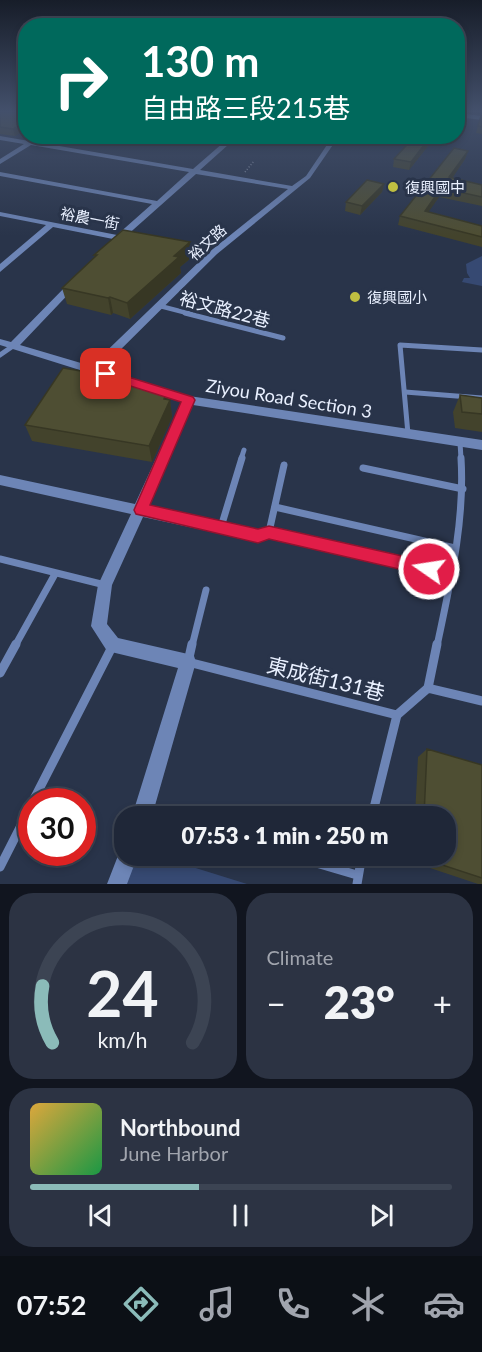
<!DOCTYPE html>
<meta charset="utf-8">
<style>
:root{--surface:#1f2738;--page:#2c3343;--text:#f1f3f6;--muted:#a1a5ae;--line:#3c4453;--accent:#8bbbb9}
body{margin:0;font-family:Lato,"Noto Sans TC",sans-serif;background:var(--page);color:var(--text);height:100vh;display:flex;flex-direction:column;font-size:22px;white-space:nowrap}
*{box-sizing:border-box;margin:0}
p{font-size:20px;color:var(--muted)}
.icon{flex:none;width:33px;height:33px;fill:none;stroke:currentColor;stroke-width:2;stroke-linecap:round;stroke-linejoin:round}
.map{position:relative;height:884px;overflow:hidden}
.side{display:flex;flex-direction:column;gap:9px;padding:9px;background:#11151f;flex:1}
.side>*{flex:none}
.top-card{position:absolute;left:18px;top:18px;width:447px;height:126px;border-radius:24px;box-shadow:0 3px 9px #0003,0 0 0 2px var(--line);background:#00695c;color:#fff;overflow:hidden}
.speed{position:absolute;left:18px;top:788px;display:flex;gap:12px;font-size:30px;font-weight:700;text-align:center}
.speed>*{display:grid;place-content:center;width:78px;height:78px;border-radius:50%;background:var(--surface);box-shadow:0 3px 9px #0003,0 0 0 2px var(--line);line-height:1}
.speed .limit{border:9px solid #d22;background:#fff;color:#111}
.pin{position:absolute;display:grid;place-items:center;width:51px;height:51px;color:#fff;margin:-26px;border-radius:12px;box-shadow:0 3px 9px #0006}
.me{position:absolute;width:66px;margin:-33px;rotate:283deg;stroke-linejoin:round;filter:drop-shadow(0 0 4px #0008)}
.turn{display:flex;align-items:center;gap:21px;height:126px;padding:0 24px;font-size:27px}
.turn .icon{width:78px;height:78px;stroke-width:2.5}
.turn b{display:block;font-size:42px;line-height:51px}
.big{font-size:45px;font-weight:800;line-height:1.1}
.side .widget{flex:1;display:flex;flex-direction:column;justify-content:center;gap:9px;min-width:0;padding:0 21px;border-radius:24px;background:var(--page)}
.side .dial{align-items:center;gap:0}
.dial svg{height:156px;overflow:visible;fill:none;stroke:var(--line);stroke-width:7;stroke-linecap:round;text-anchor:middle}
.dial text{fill:var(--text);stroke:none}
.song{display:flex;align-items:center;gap:18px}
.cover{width:72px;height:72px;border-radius:9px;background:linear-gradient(135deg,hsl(40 70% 55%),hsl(140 70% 35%))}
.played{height:6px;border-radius:3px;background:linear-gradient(90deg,var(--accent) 40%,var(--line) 40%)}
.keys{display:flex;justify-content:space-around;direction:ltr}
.heat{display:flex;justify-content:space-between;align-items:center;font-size:33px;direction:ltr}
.side .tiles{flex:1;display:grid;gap:9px;grid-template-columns:1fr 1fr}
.widget:last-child{grid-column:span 2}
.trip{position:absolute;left:114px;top:806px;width:342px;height:60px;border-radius:24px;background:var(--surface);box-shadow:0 3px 9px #0003,0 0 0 2px var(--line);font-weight:800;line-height:60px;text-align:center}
.menu{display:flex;height:96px;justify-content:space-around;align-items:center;background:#0c1016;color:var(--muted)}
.menu .icon{width:42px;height:42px}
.menu .current{color:var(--accent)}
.menu b{font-size:27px;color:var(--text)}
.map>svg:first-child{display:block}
.green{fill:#364972}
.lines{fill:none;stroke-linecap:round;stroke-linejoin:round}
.path{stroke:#919aac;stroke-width:1.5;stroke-dasharray:1 2;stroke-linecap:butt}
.service-far3{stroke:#6d85b6;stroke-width:4.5}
.service-far2{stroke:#6d85b6;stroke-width:5}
.service-far1{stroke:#6d85b6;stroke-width:7}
.service{stroke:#6d85b6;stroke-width:9}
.minor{fill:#6d85b6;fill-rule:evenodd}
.tertiary{fill:#6d85b6;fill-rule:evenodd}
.wall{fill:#43432c}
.shaded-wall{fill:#373724}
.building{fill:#4e4e33;stroke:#373724;stroke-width:1.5}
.route{fill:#e11d48;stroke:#92132f;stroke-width:1.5}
.poi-dot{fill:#bfbe41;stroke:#29344a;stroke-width:2}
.labels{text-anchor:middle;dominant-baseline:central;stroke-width:6;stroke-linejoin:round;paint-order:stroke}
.far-poi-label{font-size:15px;fill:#e9f0ff;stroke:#29344a;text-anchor:start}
.far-street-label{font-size:15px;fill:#e9f0ff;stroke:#29344a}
.street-label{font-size:18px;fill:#e9f0ff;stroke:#29344a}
.near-street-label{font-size:21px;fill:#e9f0ff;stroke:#29344a}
</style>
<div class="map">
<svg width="482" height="884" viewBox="0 0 482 884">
<rect width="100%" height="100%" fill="#29344a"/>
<g class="green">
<path d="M482 256V286L462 282 464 278H470L467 273 466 264Z"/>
<path d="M133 855H154L247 884H124Z"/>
</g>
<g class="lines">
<path class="path" d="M245 172 254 161"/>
<path class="service-far3" d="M160 306 191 314"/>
<g class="service-far2">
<path d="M185 313 283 338"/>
<path d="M0 355 13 346"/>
<path d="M405 392 482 398"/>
<path d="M408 434 400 345 482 350"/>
<path d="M460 442 461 459"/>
<path d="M241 459 244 450"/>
</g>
<g class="service-far1">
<path d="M363 468 463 489"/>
<path d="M275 507 455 548"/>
<path d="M221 527 242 458"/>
<path d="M269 532 284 465"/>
<path d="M0 559 105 585"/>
<path d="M15 646 55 574"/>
<path d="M192 646 206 590"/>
<path d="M437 646C450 584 465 521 461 458"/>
</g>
<g class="service">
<path d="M192 644 188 662 397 715 428 688 482 701"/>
<path d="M0 673 16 644"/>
<path d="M428 688 437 644"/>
<path d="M33 801 112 647"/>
<path d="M147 812 160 816"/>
<path d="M372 816 397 715"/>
<path d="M289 855 357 875"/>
<path d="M0 867 32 804"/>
<path d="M357 884 362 855"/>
</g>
<g class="minor">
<path d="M0 136 29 141 36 136H44L36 142 193 169 231 136H238L200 170 292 186 306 176 333 136H339L310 178 217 254 101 369 189 396 482 440V450L193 405 147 506 258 530 269 526 452 567 457 569 459 574 457 579 452 581 269 538 258 542 143 517 112 585 107 624 118 638 188 654 194 656 196 662 152 816H132L178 668 107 651 91 626 98 585 131 514 0 485V475L135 504 182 402 0 345V339L11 342 72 280H78V284L20 345 91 366 204 257 172 250V246L208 253 288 189 196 174 125 237H128V241L113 242V239L53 227 0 272V264L46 225 0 216V212L117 235 152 204 0 176V172L157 201 189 172 31 145 0 164V159L24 144 0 140Z"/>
<path d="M124 847V855H138L127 884H107L121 848Z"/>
</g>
<path class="tertiary" d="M458 113 482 116V120L458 117Z"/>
</g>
<g class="wall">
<path d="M0 112H26L15 136 0 134Z"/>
<path d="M482 115V134L476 133 481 116Z"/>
<path d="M415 136H436L409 170 393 167 394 159Z"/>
<path d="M468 151 465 159 452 178 482 185V206L439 197 428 212 482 226V247L398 225 400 216Z"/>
<path d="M384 184 382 192 360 215 345 211 346 202Z"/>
<path d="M94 255 191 258 180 267 181 273 130 319 113 313 111 315 67 304 62 288 95 257Z"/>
<path d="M118 381 141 384V388L170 400 172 417 152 462 32 441 25 425Z"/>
<path d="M460 395 482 398V432L455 428 453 412Z"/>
<path d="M427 749 482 765V884H478L412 862V855H446V816H415L418 757Z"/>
</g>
<g class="shaded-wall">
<path d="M26 122V130L15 136 13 129Z"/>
<path d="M431 136H436L409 170 411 162Z"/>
<path d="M468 151 465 159 447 186 449 177Z"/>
<path d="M384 184 382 192 360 215 362 206Z"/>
<path d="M441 188 439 197 423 220 425 211Z"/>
<path d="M190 242 191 258 180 267 181 273 130 319 127 303 174 256Z"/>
<path d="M110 297 113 313 111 315 108 298Z"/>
<path d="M167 392 169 404 170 400 172 417 152 462 149 446 164 399Z"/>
</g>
<g class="building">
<path d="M0 112H26V122L13 129 0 127Z"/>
<path d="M482 115V127L478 126 481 116Z"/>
<path d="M415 136H431L411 162 394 159Z"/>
<path d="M454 148 468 151 449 177 482 185V197L441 188 425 211 482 226V237L400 216Z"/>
<path d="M367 180 384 184 362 206 346 202Z"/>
<path d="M123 230 190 242 174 256 179 257 127 303 110 297 108 298 62 288 97 255H94Z"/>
<path d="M63 368 117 377 115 380 141 384 139 387 167 392 164 399 170 400 149 446 25 425Z"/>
<path d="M460 395 482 398V414L462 412Z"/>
<path d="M427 749 482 765V878L421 858V855H446V816H424Z"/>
</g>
<linearGradient id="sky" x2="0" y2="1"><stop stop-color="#171d29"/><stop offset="0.47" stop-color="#43506b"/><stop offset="1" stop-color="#43506b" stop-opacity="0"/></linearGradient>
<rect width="482" height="236" fill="url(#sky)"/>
<path class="route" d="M106 370 193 397 195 400 150 505 258 529 269 526 429 562 434 564 437 569 434 574 429 576 269 539 258 543 136 514 134 510 181 402 102 377V371Z"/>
<g class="poi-dot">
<circle cx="393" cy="187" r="6"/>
<circle cx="355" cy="297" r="6"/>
</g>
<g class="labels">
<g class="far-poi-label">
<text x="405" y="187">復興國中</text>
<text x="367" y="297">復興國小</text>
</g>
<g class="far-street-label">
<text transform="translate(90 218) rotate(11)">裕農一街</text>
<text transform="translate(207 242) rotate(-42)">裕文路</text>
</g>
<g class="street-label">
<text transform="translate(225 309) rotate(15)">裕文路22巷</text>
<text transform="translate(289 398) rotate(9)">Ziyou Road Section 3</text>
</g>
<g class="near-street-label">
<text transform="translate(326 678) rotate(14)">東成街131巷</text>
</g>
</g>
</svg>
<div class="speed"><div class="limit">30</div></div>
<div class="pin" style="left:106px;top:374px;background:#d93025"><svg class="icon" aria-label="arrive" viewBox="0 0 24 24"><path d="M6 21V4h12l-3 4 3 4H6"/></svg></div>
<svg class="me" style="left:429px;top:569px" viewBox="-20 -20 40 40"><circle r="17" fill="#e11d48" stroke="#fff" stroke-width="3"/><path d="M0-11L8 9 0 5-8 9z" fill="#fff"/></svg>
<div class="trip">07:53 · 1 min · 250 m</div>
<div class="top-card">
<div class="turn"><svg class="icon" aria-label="right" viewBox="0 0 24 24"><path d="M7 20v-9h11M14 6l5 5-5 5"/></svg><div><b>130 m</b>自由路三段215巷</div></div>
</div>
</div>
<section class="side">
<div class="tiles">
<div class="widget dial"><svg viewBox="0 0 100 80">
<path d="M14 69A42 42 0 1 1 86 69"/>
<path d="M14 69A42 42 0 0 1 9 40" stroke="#8bbbb9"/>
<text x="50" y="56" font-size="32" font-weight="700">24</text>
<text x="50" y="72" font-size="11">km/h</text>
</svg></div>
<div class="widget"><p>Climate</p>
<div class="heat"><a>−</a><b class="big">23°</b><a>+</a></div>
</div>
<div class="widget">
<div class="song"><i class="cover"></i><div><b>Northbound</b><p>June Harbor</p></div></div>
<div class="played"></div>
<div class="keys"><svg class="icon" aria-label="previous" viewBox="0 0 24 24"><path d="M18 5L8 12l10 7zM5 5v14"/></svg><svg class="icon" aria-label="pause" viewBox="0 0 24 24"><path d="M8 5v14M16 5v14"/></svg><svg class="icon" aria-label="next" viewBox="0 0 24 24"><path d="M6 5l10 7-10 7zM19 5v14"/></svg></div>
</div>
</div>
</section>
<nav class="menu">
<b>07:52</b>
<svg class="icon current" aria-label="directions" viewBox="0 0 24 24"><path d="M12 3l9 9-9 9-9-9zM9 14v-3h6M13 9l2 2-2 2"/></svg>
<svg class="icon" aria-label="music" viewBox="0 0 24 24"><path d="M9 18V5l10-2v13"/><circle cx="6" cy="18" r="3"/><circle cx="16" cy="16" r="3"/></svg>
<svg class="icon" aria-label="phone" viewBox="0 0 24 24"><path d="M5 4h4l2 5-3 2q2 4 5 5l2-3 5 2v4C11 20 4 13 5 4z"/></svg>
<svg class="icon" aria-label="climate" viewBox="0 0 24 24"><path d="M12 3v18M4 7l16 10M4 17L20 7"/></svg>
<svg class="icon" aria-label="car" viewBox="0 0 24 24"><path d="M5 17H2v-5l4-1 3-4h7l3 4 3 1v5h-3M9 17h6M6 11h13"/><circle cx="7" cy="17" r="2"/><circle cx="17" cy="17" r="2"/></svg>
</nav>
